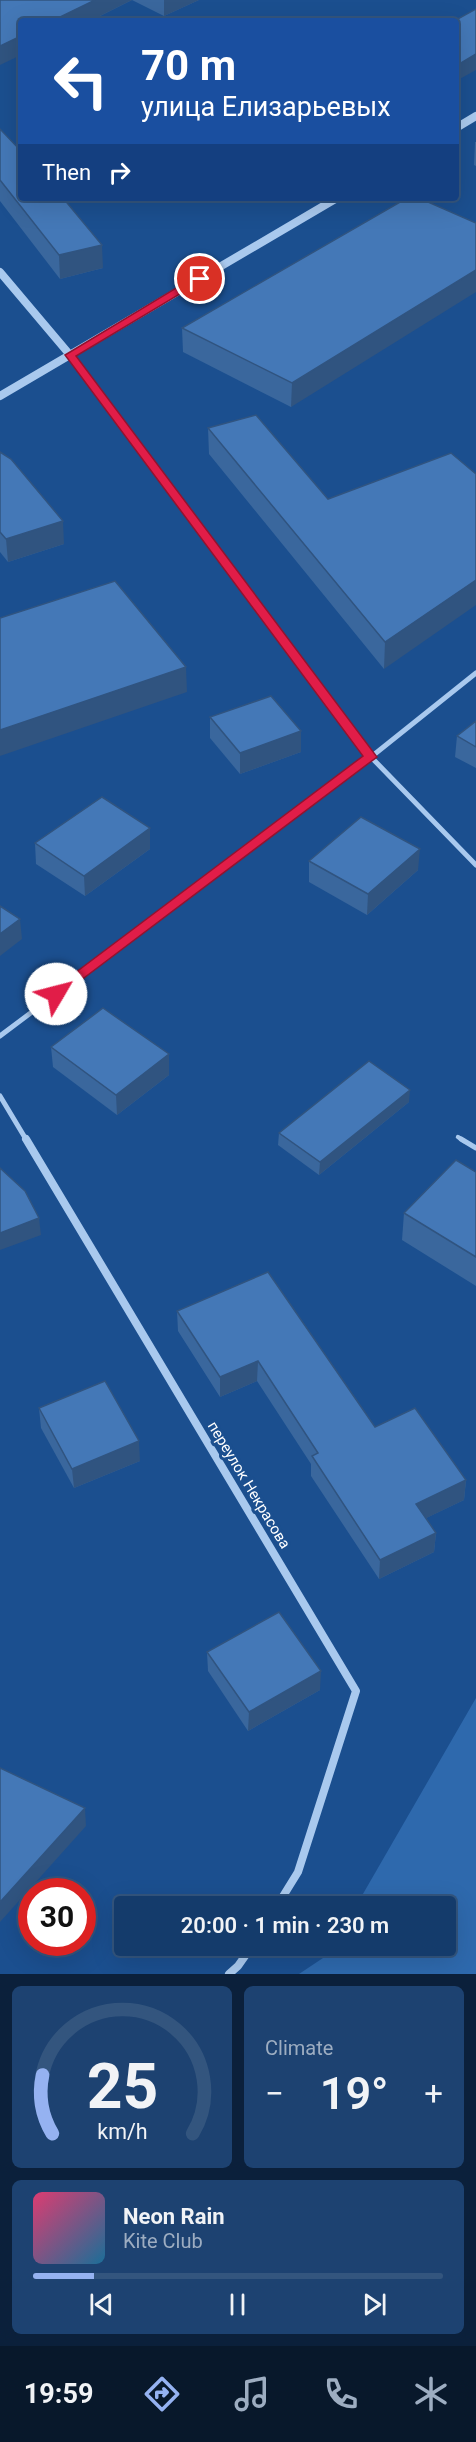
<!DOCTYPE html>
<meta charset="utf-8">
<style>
:root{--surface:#143b6b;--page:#1d4271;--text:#f1f3f6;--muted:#9dadc1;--line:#33557e;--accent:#95b2f1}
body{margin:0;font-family:Roboto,sans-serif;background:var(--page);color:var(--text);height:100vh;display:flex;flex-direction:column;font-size:22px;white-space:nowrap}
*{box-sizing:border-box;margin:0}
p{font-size:20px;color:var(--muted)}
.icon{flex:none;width:33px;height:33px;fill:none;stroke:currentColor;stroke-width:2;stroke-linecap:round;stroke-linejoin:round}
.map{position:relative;height:1974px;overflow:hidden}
.drawer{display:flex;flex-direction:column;gap:12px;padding:12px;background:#0b203b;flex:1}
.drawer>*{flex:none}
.banner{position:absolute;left:18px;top:18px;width:441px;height:183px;border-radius:6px;box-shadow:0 6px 24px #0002,0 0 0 2px var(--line);background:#1a4fa0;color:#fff;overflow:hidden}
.speed{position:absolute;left:18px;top:1878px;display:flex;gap:12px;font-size:30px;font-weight:700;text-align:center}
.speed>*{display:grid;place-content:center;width:78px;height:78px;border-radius:50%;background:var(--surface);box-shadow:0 6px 24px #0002,0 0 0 2px var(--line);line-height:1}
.speed .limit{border:9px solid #d22;background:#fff;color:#111}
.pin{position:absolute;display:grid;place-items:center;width:51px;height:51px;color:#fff;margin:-26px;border:3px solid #fff;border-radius:50%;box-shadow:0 2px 6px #0007}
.me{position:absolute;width:66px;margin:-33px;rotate:53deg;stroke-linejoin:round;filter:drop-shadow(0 0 4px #0008)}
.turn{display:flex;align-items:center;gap:21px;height:126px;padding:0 24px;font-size:27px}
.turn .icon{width:78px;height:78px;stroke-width:2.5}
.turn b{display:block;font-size:42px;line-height:51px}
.then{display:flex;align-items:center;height:57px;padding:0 24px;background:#0003;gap:12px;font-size:22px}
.big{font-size:45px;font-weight:600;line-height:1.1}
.drawer .widget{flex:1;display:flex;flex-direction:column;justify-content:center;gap:9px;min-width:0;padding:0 21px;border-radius:9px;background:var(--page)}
.drawer .dial{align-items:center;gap:0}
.dial svg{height:156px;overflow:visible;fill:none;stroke:var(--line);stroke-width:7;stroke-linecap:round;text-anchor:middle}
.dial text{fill:var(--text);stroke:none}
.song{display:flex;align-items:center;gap:18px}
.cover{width:72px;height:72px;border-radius:9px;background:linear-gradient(135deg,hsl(340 70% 55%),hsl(200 70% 35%))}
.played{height:6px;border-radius:3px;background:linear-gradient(90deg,var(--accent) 15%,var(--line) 15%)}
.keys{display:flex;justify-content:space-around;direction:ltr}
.heat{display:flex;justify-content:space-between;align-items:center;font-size:33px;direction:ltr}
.drawer .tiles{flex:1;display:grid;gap:12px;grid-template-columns:1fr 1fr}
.widget:last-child{grid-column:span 2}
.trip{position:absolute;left:114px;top:1896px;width:342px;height:60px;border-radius:6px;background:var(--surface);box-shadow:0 6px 24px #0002,0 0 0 2px var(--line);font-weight:600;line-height:60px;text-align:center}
.tab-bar{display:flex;height:96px;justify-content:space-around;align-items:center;background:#08182b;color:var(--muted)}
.tab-bar .icon{width:42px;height:42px}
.tab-bar .on{color:var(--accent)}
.tab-bar b{font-size:27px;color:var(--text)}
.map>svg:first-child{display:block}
.green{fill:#2e69ad}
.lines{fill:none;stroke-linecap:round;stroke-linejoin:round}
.service-far1{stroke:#a9c9ee;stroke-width:4.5}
.service{stroke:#a9c9ee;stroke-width:5}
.minor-far2{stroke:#a9c9ee;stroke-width:4.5}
.minor-far1{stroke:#a9c9ee;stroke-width:5}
.minor{stroke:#a9c9ee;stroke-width:8}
.tertiary{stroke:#a9c9ee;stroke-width:8}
.wall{fill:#3a679d}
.shaded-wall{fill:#305480}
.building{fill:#4478b7;stroke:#305480;stroke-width:1.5}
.route{fill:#e11d48;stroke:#92132f;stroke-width:1.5}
.labels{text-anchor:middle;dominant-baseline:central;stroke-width:6;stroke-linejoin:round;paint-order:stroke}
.street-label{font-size:15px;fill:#fff;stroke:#1b4f8f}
</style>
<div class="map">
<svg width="476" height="1974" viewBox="0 0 476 1974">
<rect width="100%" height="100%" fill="#1b4f8f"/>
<path class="green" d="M476 1698V1974H299L329 1954 333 1946H446V1906H356Z"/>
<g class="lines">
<path class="service-far1" d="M458 1137 464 1141"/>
<path class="service" d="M461 1139 476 1148"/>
<path class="minor-far2" d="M70 355 176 497"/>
<g class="minor-far1">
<path d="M175 496 371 757 476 865"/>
<path d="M0 1036 371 757 476 673"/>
<path d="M0 1096 27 1141"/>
</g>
<g class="minor">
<path d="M26 1139 356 1691 298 1872 277 1906"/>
<path d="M229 1974 238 1966 252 1946"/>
</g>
<g class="tertiary">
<path d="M456 128 476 116"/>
<path d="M0 272 70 355"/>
<path d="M0 396 337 198"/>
</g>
</g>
<g class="wall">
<path d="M0 0H199L164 16 132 0 90 21H21Z"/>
<path d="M0 129 103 268 60 279 0 201Z"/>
<path d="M475 142H476V166L474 165Z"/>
<path d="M476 223 291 407 183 352 182 328Z"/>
<path d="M208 428 328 499 451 453 384 669 209 454Z"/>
<path d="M0 452 64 544 8 562 0 552Z"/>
<path d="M210 717 301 752 240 774 210 738Z"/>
<path d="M476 721V768L455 757 457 736Z"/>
<path d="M150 828V849L85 896 36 864 35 843Z"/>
<path d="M309 861 418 870 367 915 309 882Z"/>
<path d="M51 1047 169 1075 117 1115 53 1067Z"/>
<path d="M409 1102 319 1175 278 1145 279 1133Z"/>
<path d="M476 1172V1286L402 1240 404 1213Z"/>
<path d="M177 1311 466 1480 464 1500 426 1518 436 1533 434 1552 379 1579 311 1476V1464L257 1381 220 1397 178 1331Z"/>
<path d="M39 1408 140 1461 74 1488 41 1428Z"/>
<path d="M207 1652 320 1690 248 1731 208 1671Z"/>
</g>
<g class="shaded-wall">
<path d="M95 0H132L90 21H52Z"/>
<path d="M164 0H199L164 16Z"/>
<path d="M21 36V55L0 65V46Z"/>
<path d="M476 54V70L456 81V66Z"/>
<path d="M102 245 103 268 60 279 59 255Z"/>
<path d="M476 270V292L291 407 292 383Z"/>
<path d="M63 521 64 544 8 562 6 539Z"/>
<path d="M476 580V605L384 669 385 642Z"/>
<path d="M186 667 187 692 0 756V730Z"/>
<path d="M301 731V752L240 774V753Z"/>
<path d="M150 828V849L85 896 84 876Z"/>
<path d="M420 849 418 870 367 915 368 894Z"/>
<path d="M20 919 22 939 0 956V934Z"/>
<path d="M169 1054V1075L117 1115 116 1095Z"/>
<path d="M410 1090 409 1102 319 1175 320 1162Z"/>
<path d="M39 1218 41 1235 0 1250V1233Z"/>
<path d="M258 1361 257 1381 220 1397V1377Z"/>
<path d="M139 1441 140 1461 74 1488 72 1469Z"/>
<path d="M466 1480 464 1500 414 1524 416 1504Z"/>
<path d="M436 1533 434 1552 379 1579 380 1560Z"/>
<path d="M321 1671 320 1690 248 1731 249 1712Z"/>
<path d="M85 1808 86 1826 0 1922V1902Z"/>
</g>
<g class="building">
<path d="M0 0H95L52 21H21V36L0 46Z"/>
<path d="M476 9V54L456 66V21H454Z"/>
<path d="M0 129 21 151V198H63L102 245 59 255 0 180Z"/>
<path d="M407 198H419L476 223V270L292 383 182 328Z"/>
<path d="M256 415 328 499 451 453 476 474V580L385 642 208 428Z"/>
<path d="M0 452 11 459 63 521 6 539 0 532Z"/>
<path d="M115 581 186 667 0 730V618Z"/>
<path d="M271 696 301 731 240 753 210 717Z"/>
<path d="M476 721V747L457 736Z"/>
<path d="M102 797 150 828 84 876 35 843Z"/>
<path d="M361 817 420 849 368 894 309 861Z"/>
<path d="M0 906 20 919 0 934Z"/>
<path d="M103 1008 169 1054 116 1095 51 1047Z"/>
<path d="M369 1061 410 1090 320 1162 279 1133Z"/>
<path d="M456 1160 476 1172V1257L404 1213Z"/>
<path d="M0 1168 25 1191 39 1218 0 1233Z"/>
<path d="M268 1272 375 1427 415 1408 466 1480 416 1504 436 1533 380 1560 312 1456 318 1453 258 1361 220 1377 177 1311Z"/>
<path d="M105 1381 139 1441 72 1469 39 1408Z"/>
<path d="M279 1612 321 1671 249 1712 207 1652Z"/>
<path d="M0 1768 85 1808 0 1902Z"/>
</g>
<path class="route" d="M196 276 205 279 76 356 377 757 56 999 51 998 49 994 51 991 363 756 65 355Z"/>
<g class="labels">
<g class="street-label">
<text transform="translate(249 1485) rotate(59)">переулок Некрасова</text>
</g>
</g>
</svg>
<div class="speed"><div class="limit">30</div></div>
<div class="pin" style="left:200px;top:279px;background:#d93025"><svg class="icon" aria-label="arrive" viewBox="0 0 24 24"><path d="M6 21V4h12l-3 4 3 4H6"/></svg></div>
<svg class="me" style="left:56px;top:994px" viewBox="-20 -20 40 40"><circle r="19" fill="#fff"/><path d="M0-13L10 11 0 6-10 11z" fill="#e11d48"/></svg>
<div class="trip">20:00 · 1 min · 230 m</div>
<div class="banner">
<div class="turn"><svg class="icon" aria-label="left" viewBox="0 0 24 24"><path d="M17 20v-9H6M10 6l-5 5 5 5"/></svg><div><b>70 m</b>улица Елизарьевых</div></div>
<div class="then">Then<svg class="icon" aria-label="right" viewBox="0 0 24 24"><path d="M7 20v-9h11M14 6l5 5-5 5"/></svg></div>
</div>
</div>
<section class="drawer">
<div class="tiles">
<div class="widget dial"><svg viewBox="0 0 100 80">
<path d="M14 69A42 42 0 1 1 86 69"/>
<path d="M14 69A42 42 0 0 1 9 39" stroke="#95b2f1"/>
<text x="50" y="56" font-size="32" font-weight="700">25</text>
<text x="50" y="72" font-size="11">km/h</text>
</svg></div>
<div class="widget"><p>Climate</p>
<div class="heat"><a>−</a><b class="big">19°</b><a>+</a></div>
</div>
<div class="widget">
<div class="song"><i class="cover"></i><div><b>Neon Rain</b><p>Kite Club</p></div></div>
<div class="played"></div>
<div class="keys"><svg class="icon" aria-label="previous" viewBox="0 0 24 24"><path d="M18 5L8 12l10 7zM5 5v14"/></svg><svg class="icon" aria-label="pause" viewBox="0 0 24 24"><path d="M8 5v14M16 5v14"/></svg><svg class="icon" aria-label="next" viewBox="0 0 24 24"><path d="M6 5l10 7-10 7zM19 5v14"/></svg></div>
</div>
</div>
</section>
<nav class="tab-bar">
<b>19:59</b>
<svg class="icon on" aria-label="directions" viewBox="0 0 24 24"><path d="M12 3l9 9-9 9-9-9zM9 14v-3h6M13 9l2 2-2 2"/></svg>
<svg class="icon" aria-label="music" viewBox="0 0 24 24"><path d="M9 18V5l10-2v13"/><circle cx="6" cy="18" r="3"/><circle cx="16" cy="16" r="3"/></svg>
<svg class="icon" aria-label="phone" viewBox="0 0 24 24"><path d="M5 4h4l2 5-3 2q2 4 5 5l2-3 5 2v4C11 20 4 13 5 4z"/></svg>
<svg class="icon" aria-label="climate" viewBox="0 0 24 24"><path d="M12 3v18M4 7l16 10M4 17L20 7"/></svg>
</nav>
